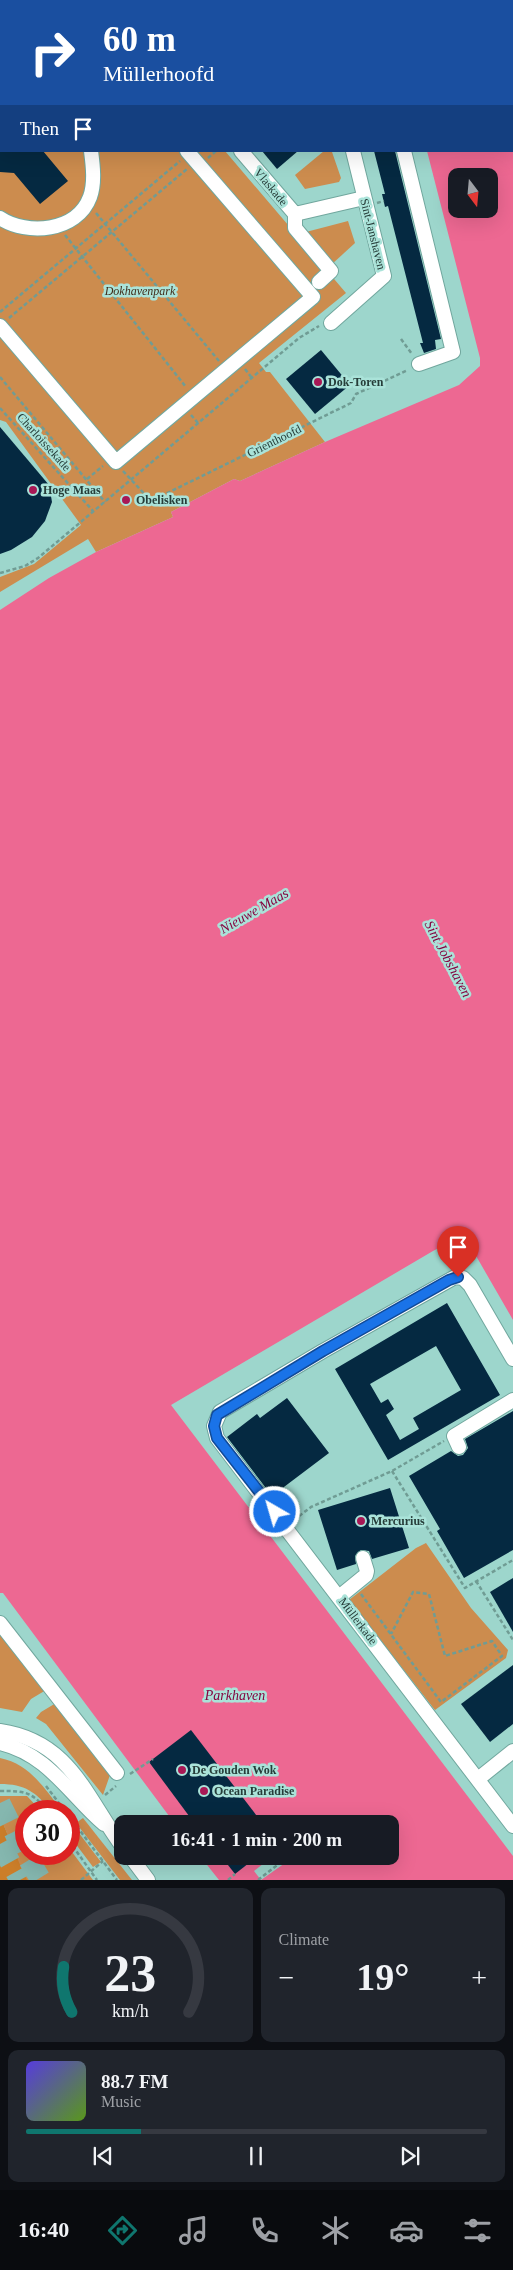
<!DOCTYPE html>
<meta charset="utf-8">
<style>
:root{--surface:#171b24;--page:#20242c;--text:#f1f3f6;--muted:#9ea1a6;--line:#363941;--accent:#0f766e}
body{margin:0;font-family:Georgia,serif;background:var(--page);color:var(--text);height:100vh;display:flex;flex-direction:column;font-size:19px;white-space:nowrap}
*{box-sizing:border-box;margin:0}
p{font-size:16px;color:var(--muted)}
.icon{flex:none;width:28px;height:28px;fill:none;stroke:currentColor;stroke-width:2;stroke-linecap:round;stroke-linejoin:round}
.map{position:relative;height:1880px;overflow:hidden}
.side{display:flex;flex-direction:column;gap:8px;padding:8px;background:#0d0f14;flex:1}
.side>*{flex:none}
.hud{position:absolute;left:0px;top:0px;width:514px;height:152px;box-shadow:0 5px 20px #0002;background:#1a4fa0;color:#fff;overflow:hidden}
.needle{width:32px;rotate:164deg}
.tools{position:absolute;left:448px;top:168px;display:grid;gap:10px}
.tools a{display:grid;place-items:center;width:50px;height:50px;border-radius:10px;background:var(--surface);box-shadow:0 5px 20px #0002;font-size:25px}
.speed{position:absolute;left:15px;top:1800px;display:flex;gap:10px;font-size:25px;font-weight:700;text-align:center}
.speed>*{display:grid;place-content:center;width:65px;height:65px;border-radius:50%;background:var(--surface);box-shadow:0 5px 20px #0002;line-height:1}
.speed .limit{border:8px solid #d22;background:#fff;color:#111}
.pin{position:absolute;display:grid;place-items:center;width:42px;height:42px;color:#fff;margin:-51px -21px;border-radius:50% 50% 50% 0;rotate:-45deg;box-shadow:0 0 5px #0007}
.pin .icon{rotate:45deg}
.me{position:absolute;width:55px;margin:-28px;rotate:322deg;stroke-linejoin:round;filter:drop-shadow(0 0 4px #0008)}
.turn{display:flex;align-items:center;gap:18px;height:105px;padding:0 20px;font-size:22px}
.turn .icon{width:65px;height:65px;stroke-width:2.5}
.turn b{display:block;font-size:35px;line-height:42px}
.then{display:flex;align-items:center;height:48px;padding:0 20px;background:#0003;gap:10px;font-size:19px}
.big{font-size:38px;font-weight:800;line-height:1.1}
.side .card{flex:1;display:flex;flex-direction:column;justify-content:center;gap:8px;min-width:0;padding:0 18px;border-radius:10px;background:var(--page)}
.side .dial{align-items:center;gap:0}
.dial svg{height:130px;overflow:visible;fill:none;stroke:var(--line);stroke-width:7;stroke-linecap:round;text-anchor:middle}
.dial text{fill:var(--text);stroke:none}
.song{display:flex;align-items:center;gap:15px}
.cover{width:60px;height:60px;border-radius:8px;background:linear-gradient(135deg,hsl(250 70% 55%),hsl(90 70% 35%))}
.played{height:5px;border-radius:2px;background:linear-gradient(90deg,var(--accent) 25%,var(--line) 25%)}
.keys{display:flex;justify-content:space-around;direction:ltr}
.heat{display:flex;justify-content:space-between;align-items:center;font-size:28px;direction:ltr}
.side .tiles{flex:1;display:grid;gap:8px;grid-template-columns:1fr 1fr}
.card:last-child{grid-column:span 2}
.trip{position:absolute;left:114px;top:1815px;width:285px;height:50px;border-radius:10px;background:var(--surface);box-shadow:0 5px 20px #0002;font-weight:800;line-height:50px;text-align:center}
.dock{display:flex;height:80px;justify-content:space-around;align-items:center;background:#090b0e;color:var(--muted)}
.dock .icon{width:35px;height:35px}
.dock .on{color:var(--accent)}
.dock b{font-size:22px;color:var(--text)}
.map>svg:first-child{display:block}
.green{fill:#cc8c4e}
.forest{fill:#cc7e29}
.water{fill:#ed6892;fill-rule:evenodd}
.pier{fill:#9dd6cc}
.building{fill:#052941;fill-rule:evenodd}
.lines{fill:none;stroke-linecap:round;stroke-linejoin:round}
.highway-tunnel{stroke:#85b7af;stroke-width:21;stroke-dasharray:21 11;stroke-linecap:butt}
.minor-casing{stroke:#71a79e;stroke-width:16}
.path{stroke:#709c94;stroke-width:2.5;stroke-dasharray:4 2.5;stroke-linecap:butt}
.minor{stroke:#fff;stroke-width:14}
.route-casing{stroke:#114b97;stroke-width:12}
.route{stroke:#1a73e8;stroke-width:9}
.poi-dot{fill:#a81855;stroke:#aae3d9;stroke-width:2}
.labels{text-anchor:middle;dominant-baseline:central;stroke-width:5;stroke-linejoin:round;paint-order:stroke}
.street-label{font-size:12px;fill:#263d39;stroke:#aae3d9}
.park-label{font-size:12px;font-style:italic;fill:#412e1c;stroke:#aae3d9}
.poi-label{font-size:12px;font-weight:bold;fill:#263d39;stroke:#aae3d9;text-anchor:start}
.water-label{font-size:14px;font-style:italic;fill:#85033f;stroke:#aae3d9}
</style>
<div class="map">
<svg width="513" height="1880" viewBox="0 0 513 1880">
<rect width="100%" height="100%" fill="#9dd6cc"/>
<g class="green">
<path d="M0 0 90 1H1V151H225L346 293 259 363 266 372H270L325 442 240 481 234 479 171 512 173 517 96 552 88 539 0 592V577L34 564 81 525 6 422 0 420Z"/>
<path d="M324 151 332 152 341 178 339 182 305 189 295 175Z"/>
<path d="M348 221 355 243 331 265 306 232Z"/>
<path d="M426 1543 471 1608 508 1650 506 1658 435 1710 349 1600 416 1548Z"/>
<path d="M0 1635 9 1642 46 1690 31 1699 22 1712 0 1708Z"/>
<path d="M56 1703 110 1775 103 1795 46 1724 36 1718 41 1712Z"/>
<path d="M0 1758C30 1764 45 1789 62 1811H51C36 1792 25 1784 0 1784Z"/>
<path d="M0 1796H27L41 1811H26V1854H69V1848L93 1880H0V1849L15 1853 0 1816Z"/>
<path d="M83 1818 132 1880H120L76 1823Z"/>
<path d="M69 1820 101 1862 93 1867 69 1835Z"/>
</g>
<path class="forest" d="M0 1816 23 1872 27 1880H0Z"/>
<path class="water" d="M513 5V1320L464 1235 433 1251 171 1405 513 1856V1880H219L200 1856H390V1824H175L3 1593H0V610L49 578 96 552 173 517 171 512 234 479 240 481 325 442 459 385 480 366V358L427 151H512ZM456 176H489V209H456Z"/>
<path class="pier" d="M273 1856H295L261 1880 254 1871Z"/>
<g class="building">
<path d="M0 151H43L68 181 40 204 14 173 0 172Z"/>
<path d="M262 151H298L277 169Z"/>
<path d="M374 151H395L441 339 435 340 436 349 424 353 420 343H423L388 206 385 207 382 194H385Z"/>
<path d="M321 350 350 385 315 414 286 379Z"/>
<path d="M0 427 49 485 52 502 45 521 32 537 11 550 0 554Z"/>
<path d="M447 1303 500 1395 388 1460 335 1369ZM436 1346 461 1390 413 1418 419 1429 400 1440 386 1415 394 1409 388 1399 381 1403 370 1384Z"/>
<path d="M287 1398 329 1453 272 1496 227 1437 257 1414 260 1418Z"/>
<path d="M513 1411V1550L464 1578 437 1531 440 1529 409 1476 451 1451 458 1456 463 1455 468 1448 465 1439Z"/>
<path d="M390 1488 409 1548 372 1559 369 1551 361 1550 355 1556 356 1564 337 1570 318 1510Z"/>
<path d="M513 1578V1632L490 1592Z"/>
<path d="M513 1665V1724L490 1742 461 1704Z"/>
<path d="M191 1730 263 1824H195L192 1820 149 1762Z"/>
<path d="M221 1856H258L235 1874Z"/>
</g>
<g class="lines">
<g class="highway-tunnel">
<path d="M0 1803 24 1852 41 1880"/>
<path d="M0 1844 20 1880"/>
</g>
<g class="minor-casing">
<g id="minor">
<path d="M114 0 115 1"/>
<path d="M219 0 220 1"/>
<path d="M314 0V1"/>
<path d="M367 0 368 1"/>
<path d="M241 151 295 214 364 198"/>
<path d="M404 151 453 352 419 364"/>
<path d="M295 214V228L331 271 319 282"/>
<path d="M0 218C27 236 77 232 90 197 95 183 93 166 91 151"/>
<path d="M331 323 384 276 353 151"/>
<path d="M0 326 116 462 313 297 187 151"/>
<path d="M513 1359 470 1285 463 1278 455 1277 323 1351 220 1412 214 1426 217 1438 513 1826"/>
<path d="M459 1447 454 1436 513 1400"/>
<path d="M339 1597 366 1575 367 1571 363 1558"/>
<path d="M0 1623 117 1773"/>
<path d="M0 1731C70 1741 86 1797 122 1846"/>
<path d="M0 1743C48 1754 70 1795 104 1824"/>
<path d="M478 1779 513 1751"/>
<path d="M130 1856 148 1880"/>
</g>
</g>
<g class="path">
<path d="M60 0 61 1"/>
<path d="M7 1 8 0"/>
<path d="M75 1 76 0"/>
<path d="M159 1 161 0"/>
<path d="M0 7 1 6"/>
<path d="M208 158 216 151"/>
<path d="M377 203 384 201"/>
<path d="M96 213 219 361"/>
<path d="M65 235 186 387"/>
<path d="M0 312 180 161"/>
<path d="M9 318 187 169"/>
<path d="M401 339 412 354"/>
<path d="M245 369 252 378"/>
<path d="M0 377 105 502"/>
<path d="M0 408 93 511"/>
<path d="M191 415 198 423"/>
<path d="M123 471 151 501 351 403 356 394 408 370"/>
<path d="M87 479 103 466"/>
<path d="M0 573 25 566 38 558 299 338 319 326"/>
<path d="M392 1471 465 1588 513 1560"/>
<path d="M294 1520 311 1507 392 1471 444 1441"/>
<path d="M476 1581 513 1640"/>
<path d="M361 1594 441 1702 502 1656 492 1641 445 1656 429 1594 413 1592 391 1634"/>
<path d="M130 1774 153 1759"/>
<path d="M46 1786 65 1811"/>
<path d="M0 1791C24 1791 32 1791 47 1811"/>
<path d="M105 1795 116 1786"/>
<path d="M69 1816 117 1880"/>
<path d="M186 1824 192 1820"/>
<path d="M69 1841 97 1880"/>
<path d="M81 1880 103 1861"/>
<path d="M228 1880 235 1874"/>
<path d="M258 1880 289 1856"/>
</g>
<use href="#minor" class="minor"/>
</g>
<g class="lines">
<g class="route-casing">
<path id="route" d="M275 1512 217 1438 214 1426 217 1415 323 1351 449 1280 458 1277"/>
</g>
<use href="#route" class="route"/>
</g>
<g class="poi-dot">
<circle cx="318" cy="382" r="5"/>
<circle cx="33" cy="490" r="5"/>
<circle cx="126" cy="500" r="5"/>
<circle cx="361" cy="1521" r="5"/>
<circle cx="182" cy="1770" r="5"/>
<circle cx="204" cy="1791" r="5"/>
</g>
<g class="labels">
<g class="street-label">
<text transform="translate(271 187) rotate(50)">Vlaskade</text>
<text transform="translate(373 234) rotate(76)">Sint-Janshaven</text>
<text transform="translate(274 441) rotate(-26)">Grienthoofd</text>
<text transform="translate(44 442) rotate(48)">Charloissekade</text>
<text transform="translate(358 1621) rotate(53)">Müllerkade</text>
</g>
<g class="park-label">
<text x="140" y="291">Dokhavenpark</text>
</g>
<g class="poi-label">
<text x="328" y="382">Dok-Toren</text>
<text x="43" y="490">Hoge Maas</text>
<text x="136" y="500">Obelisken</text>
<text x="371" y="1521">Mercurius</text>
<text x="192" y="1770">De Gouden Wok</text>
<text x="214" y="1791">Ocean Paradise</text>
</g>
<g class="water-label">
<text transform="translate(254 911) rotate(-30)">Nieuwe Maas</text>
<text transform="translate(448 959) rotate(62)">Sint Jobshaven</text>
<text x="235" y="1695">Parkhaven</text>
</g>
</g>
</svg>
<div class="tools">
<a><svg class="needle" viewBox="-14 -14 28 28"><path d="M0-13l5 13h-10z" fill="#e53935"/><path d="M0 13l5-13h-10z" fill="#9ea1a6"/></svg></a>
</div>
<div class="speed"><div class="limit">30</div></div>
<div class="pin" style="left:458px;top:1277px;background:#d93025"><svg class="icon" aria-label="arrive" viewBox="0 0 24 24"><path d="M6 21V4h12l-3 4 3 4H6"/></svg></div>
<svg class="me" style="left:275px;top:1512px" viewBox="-20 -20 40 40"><circle r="17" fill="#1a73e8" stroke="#fff" stroke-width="3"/><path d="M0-11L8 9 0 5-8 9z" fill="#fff"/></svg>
<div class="trip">16:41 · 1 min · 200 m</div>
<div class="hud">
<div class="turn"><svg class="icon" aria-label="right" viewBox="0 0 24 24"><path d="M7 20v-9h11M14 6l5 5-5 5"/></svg><div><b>60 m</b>Müllerhoofd</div></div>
<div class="then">Then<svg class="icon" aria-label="arrive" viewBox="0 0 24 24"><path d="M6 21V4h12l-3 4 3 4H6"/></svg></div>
</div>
</div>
<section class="side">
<div class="tiles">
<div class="card dial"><svg viewBox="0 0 100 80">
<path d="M14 69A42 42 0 1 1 86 69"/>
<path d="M14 69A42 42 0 0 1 9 41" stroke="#0f766e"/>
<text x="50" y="56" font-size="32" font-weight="700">23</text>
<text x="50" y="72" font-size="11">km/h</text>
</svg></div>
<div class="card"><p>Climate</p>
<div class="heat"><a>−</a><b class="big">19°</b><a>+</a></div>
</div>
<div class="card">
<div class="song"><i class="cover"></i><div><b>88.7 FM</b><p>Music</p></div></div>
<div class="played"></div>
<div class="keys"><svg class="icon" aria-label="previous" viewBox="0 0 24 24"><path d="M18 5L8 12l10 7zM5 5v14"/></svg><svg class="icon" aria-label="pause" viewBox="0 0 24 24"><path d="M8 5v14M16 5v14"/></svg><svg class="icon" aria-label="next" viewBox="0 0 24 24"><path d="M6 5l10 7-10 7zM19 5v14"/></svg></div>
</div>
</div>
</section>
<nav class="dock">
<b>16:40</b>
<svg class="icon on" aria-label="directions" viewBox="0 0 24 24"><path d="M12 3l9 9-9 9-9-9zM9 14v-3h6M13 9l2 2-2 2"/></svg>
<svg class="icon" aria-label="music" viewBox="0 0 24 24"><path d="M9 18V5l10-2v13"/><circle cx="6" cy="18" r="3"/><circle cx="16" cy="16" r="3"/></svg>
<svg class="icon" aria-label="phone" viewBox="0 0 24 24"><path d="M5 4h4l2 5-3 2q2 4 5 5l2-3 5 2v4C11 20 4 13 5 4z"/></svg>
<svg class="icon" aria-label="climate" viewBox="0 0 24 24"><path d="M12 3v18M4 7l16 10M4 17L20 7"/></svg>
<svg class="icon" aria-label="car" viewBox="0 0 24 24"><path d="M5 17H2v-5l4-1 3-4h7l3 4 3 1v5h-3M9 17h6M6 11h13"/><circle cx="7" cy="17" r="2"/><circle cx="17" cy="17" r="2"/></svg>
<svg class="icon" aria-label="filters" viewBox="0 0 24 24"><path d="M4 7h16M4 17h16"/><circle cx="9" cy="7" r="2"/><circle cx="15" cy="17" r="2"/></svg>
</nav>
